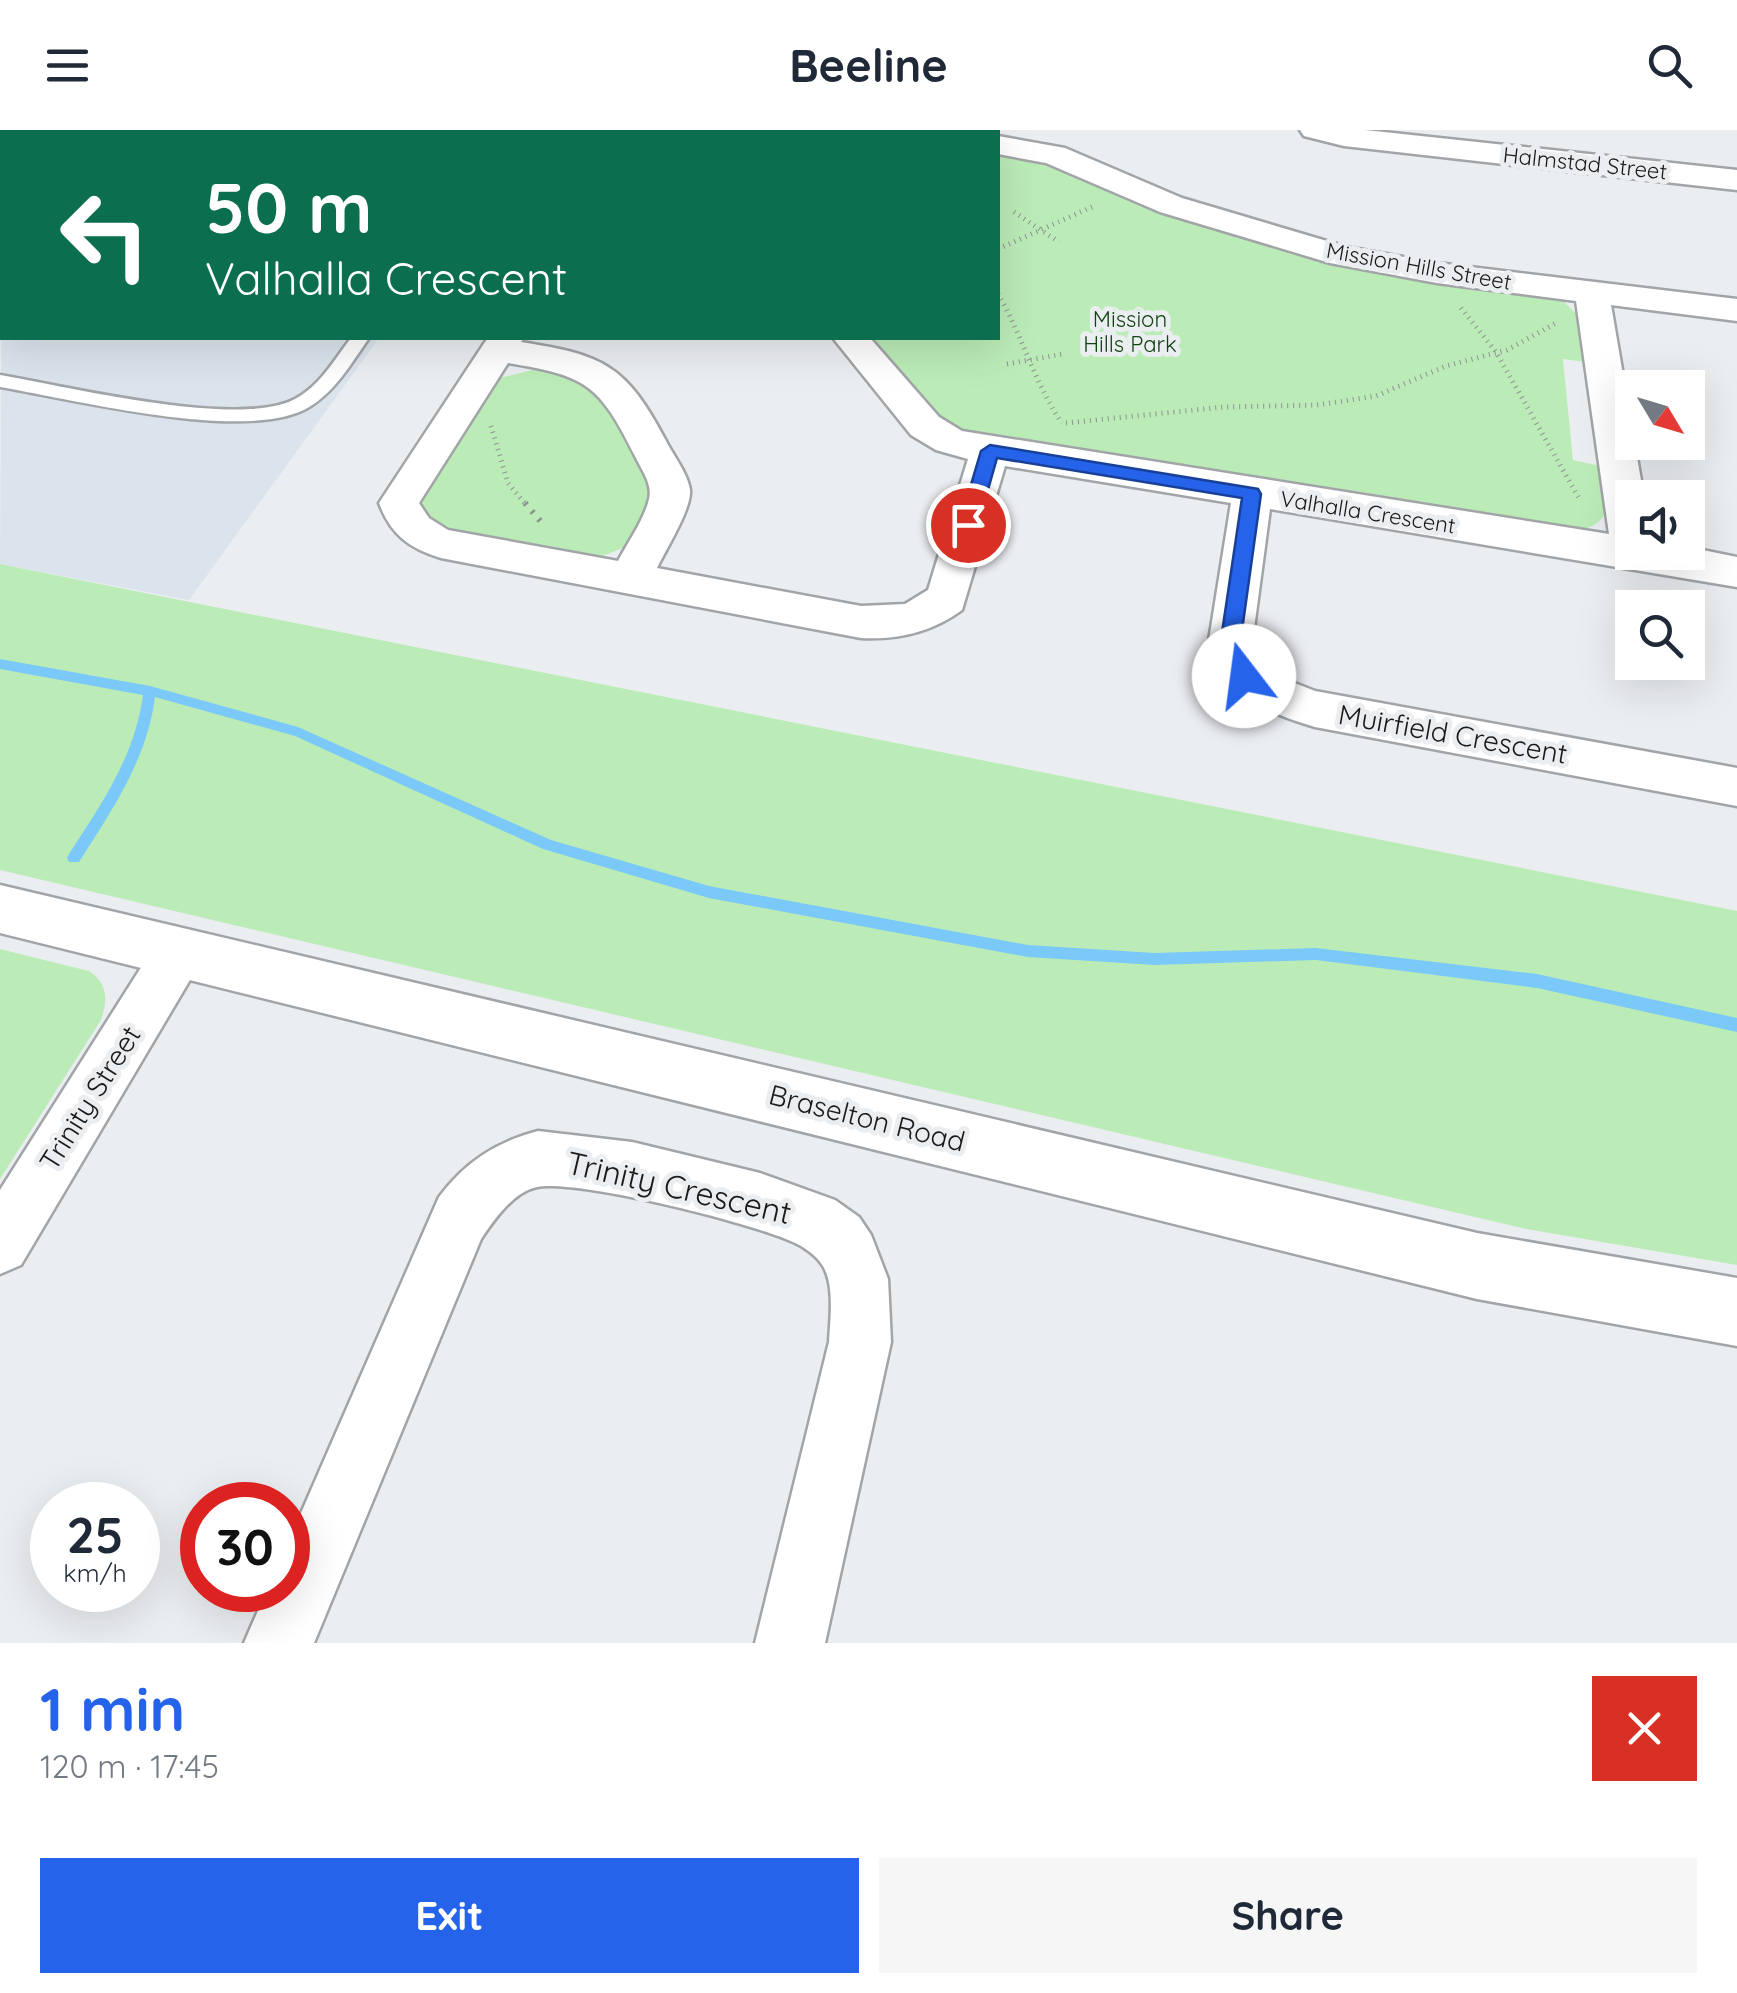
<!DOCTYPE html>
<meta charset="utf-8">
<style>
:root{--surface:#fff;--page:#f6f6f7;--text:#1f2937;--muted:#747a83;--accent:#2563eb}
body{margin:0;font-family:Quicksand,sans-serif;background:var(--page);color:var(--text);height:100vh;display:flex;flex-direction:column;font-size:38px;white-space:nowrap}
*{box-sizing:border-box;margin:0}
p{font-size:32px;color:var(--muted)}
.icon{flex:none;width:55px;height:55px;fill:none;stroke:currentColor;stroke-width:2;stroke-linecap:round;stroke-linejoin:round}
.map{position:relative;height:1513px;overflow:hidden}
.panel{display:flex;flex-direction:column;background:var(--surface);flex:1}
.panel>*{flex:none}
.top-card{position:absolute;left:0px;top:0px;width:1000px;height:210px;box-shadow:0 10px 40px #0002;background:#0b6e4f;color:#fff;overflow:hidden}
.needle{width:65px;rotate:128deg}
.controls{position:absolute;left:1615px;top:240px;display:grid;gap:20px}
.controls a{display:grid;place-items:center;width:90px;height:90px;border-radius:0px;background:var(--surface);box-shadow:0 10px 40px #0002;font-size:50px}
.speed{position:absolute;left:30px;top:1352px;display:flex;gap:20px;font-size:50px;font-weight:700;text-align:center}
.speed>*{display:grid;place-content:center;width:130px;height:130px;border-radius:50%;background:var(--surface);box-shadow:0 10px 40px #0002;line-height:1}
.speed small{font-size:25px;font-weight:400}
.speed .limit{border:15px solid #d22;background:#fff;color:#111}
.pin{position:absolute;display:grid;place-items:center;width:85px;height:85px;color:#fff;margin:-42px;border:5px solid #fff;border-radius:50%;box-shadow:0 2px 10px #0007}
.me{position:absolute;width:110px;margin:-55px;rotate:345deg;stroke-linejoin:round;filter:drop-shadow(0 0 8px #0008)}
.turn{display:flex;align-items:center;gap:35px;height:210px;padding:0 40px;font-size:45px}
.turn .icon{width:130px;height:130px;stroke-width:2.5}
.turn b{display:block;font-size:70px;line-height:85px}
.round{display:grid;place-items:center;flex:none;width:105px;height:105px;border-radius:0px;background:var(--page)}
.headline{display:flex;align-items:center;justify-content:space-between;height:170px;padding:0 40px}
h1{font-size:60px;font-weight:800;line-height:75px;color:var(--accent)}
.action{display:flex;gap:20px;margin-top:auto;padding:20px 40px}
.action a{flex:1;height:115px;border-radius:0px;background:var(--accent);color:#fff;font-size:40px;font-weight:800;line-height:115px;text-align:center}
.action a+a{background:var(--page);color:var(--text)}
header{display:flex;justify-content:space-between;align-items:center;height:130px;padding:0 40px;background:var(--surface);font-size:45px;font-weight:800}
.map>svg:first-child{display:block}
.built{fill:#dbe4ed}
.green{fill:#bbecb7}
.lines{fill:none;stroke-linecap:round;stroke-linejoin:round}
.stream{fill:#7bc9f8;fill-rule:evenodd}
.service-casing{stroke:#a2a5a8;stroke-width:5}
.minor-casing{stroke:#a2a5a8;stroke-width:5}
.tertiary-casing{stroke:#a2a5a8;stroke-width:5}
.secondary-casing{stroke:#a2a5a8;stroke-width:5}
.path-far1{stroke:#8f9294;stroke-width:5;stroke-dasharray:1 5;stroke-linecap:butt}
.path{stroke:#8f9294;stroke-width:6;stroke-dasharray:2.5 8;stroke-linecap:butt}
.service{fill:#fff;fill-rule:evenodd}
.minor{fill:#fff;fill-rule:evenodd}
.tertiary{fill:#fff;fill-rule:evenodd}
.secondary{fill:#fff;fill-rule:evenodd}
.shaded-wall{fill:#6f7275}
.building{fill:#3a3d40;stroke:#6f7275;stroke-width:2.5}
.route{fill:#2563eb;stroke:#184099;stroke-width:2.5}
.labels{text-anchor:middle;stroke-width:10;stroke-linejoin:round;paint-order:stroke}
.far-street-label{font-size:22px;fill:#18191a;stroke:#ebeef1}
.far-park-label{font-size:22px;fill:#134312;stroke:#ebeef1}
.street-label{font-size:28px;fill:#18191a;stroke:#ebeef1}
.near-street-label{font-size:32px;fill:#18191a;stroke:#ebeef1}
</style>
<header><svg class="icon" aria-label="menu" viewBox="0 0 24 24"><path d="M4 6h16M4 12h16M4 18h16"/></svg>Beeline<svg class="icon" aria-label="search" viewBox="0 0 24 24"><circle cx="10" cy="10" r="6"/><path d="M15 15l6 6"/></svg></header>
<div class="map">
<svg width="1737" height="1513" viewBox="0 0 1737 1513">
<rect width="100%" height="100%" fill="#ebeef1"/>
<!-- built -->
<path class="built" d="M2 110V208H379L189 470 0 434Z"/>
<!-- green -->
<g class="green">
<path d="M998 21 1039 27 1125 65 1564 172 1579 186 1586 232 1563 229 1573 330 1600 336C1606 370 1618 392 1575 402L968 306 942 296 873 208H998Z"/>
<path d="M533 240 573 244 593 254 656 362 628 416 600 427 584 429 439 403 415 384 418 363 495 249Z"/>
<path d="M0 434 1737 781V1135L1526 1099 0 740Z"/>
<path d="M0 819 89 841C108 854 108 870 101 890L0 1049Z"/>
</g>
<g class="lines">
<!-- stream -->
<path class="stream" d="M0 529 150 556 298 597 551 710 709 756 1028 815 1155 823 1316 818 1537 844 1737 888V902L1537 858 1316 830 1155 835 1028 827 709 768 543 719 295 606 155 567C147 630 112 680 79 732H69L67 728 69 724C102 673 135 626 143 565L0 539Z"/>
<!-- service casing -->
<g class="service-casing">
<path id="service" d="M351 208H369C352 232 335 262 309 277 248 314 72 269 0 257V245C65 256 240 299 295 269 320 256 335 229 351 208Z"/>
</g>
<!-- minor casing -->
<g class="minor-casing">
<g id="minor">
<path d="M865 0H915L916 2H866Z"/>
<path d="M1300 0H1365L1737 40V60L1344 16 1304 6Z"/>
<path d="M998 6 1065 18 1182 68 1347 117 1437 133 1737 169V191L1611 175 1644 368H1632V422H1688V417L1737 427V457L1270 379 1251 521 1282 548 1315 561 1737 638V676L1315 597C1268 583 1232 568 1207 523L1231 373 1005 336 962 480C932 502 898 510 861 508L441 428C409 418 391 405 379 373L485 212 488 208H524L521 212C604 225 626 235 666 311 673 325 688 344 690 360 692 378 665 421 657 438L861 476 905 474 928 460 968 329 936 320 911 305 833 208H870L939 287 962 301 1609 404 1576 171 1437 153 1330 133 1160 82 1046 33 998 24ZM508 233C587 246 599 254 635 326 641 339 653 354 649 369 644 390 628 412 618 431L448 400 429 388 419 373Z"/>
<path d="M179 799 197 806 205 822 197 838 21 1135 0 1144V1060L161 806Z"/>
<path d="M538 1001 632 1012 760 1043 835 1070 859 1087 871 1105 888 1149 891 1212 825 1513H755L829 1212C830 1190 835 1156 823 1136 817 1126 803 1116 793 1112 752 1093 578 1049 537 1057 513 1062 494 1090 481 1109L314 1513H244L267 1460H288V1413L439 1067C465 1032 496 1012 538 1001Z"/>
</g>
</g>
<!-- tertiary casing -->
<g class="tertiary-casing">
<path id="tertiary" d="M0 755 1477 1103 1737 1148V1216L1477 1169 0 803Z"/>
</g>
<!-- secondary casing -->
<g class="secondary-casing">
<path id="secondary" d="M2 71V95L0 96V72Z"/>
</g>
<!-- path-far1 -->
<g class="path-far1">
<path d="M1014 82 1059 112"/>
<path d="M998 119 1092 77"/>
<path d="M998 164C1023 206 1034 253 1062 293"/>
<path d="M1461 178 1496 222 1580 370"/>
<path d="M1007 234 1063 224"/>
<path d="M1066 293 1224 277 1317 275 1376 266 1446 236 1507 220 1556 193"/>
<path d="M491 296 508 353 527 376"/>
</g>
<!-- path -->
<path class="path" d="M525 373 542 393"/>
<!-- service -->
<use href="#service" class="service"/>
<!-- minor -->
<use href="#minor" class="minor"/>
<!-- tertiary -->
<use href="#tertiary" class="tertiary"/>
<!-- secondary -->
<use href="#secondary" class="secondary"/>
</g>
<!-- shaded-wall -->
<path class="shaded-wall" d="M451 0H493L492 2H449Z"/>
<!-- building -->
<path class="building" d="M142 0H451L449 2H139Z"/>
<!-- route -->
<path class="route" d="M990 315 1258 359 1261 364 1239 522 1254 546 1251 552H1237L1219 523 1242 368 997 328 978 395 968 402 959 395 981 321Z"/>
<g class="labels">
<!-- far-street labels -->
<g class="far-street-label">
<text transform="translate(1585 33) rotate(6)" y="8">Halmstad Street</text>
<text transform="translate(1419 136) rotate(10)" y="8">Mission Hills Street</text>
<text transform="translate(1368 382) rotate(9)" y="8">Valhalla Crescent</text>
</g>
<!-- far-park labels -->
<g class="far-park-label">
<text x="1130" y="197">Mission<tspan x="1130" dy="25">Hills Park</tspan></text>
</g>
<!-- street labels -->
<g class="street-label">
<text transform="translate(1453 604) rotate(10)" y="10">Muirfield Crescent</text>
<text transform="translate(90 968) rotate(-58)" y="10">Trinity Street</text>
<text transform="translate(867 988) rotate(14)" y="10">Braselton Road</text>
</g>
<!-- near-street labels -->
<g class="near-street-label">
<text transform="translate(679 1058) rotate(13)" y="11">Trinity Crescent</text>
</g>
</g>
</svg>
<div class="controls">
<a><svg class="needle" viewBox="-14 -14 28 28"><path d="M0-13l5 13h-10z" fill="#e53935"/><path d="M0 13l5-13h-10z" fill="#747a83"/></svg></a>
<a><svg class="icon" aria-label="sound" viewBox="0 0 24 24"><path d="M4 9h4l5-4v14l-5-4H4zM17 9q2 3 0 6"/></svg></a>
<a><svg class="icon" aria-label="search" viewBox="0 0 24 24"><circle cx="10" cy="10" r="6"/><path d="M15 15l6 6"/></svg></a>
</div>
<div class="speed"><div>25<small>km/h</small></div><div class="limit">30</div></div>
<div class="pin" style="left:968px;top:395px;background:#d93025"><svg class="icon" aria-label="arrive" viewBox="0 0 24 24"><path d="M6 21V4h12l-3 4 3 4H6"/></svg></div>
<svg class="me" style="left:1244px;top:546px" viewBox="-20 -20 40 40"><circle r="19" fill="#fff"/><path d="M0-13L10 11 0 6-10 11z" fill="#2563eb"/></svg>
<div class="top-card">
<div class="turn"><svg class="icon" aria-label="left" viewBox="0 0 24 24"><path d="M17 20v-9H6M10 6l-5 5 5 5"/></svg><div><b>50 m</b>Valhalla Crescent</div></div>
</div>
</div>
<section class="panel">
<div class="headline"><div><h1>1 min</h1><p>120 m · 17:45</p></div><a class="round" style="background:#d93025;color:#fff"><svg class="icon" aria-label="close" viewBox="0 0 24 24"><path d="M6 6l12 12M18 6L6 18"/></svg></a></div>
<div class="action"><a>Exit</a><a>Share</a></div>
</section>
